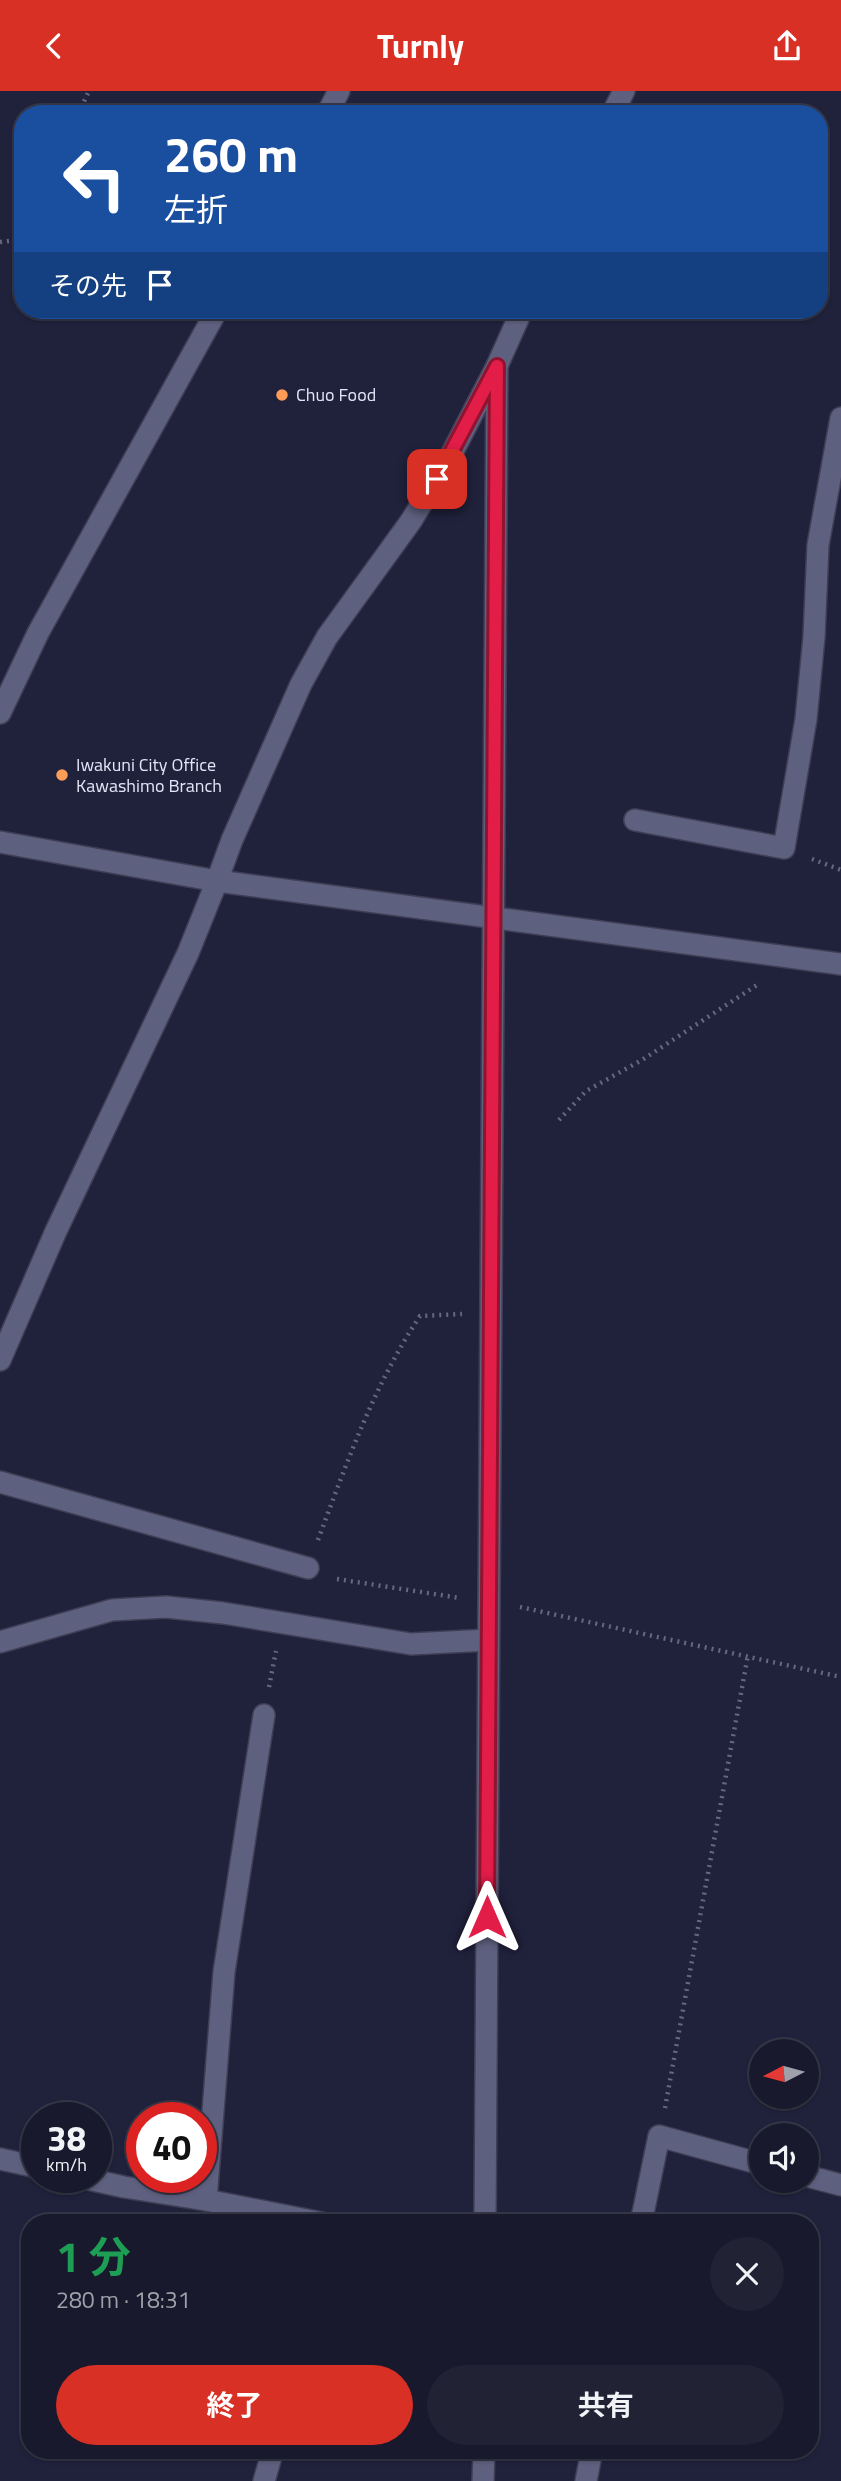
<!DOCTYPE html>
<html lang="ja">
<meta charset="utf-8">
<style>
:root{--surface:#18192c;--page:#212234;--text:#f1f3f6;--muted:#9fa0a9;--line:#363848;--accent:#d93025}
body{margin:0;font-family:"Titillium Web","Noto Sans JP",sans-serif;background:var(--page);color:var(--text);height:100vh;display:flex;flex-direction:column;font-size:26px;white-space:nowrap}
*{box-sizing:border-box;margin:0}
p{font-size:23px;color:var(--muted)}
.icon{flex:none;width:38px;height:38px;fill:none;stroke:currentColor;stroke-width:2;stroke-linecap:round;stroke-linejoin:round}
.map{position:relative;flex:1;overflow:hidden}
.drawer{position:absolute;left:21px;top:2123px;width:798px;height:245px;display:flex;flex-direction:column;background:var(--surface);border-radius:28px;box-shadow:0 2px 5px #0004,0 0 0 2px var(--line)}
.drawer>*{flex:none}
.guide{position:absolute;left:14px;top:14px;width:814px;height:214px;border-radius:28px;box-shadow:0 2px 5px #0004,0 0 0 2px var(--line);background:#1a4fa0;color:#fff;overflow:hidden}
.needle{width:46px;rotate:264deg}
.tools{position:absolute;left:749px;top:1948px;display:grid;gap:14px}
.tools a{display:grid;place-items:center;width:70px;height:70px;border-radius:50%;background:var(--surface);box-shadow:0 2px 5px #0004,0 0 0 2px var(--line);font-size:35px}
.speed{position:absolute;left:21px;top:2011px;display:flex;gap:14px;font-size:35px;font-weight:700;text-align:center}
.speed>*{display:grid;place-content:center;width:91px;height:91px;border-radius:50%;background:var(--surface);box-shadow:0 2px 5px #0004,0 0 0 2px var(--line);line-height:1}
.speed small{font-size:18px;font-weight:400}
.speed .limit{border:10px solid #d22;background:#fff;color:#111}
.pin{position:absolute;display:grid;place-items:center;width:60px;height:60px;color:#fff;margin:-30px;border-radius:14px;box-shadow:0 4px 10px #0006}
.me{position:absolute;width:77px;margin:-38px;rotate:0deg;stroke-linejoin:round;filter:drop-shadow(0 0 5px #0008)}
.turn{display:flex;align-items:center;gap:24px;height:147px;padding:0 35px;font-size:32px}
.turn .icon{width:91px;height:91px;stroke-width:2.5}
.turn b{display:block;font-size:49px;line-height:60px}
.then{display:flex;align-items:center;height:66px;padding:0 35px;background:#0003;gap:14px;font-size:26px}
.round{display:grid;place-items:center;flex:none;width:74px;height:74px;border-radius:37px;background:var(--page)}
.head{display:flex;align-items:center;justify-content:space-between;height:119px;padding:0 35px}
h1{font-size:42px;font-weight:700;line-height:52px;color:#1e9e55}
.action{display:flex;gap:14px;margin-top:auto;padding:14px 35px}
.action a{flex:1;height:80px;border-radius:42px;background:var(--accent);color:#fff;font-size:28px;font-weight:700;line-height:80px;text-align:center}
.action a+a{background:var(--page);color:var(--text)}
header{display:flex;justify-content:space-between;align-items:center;height:91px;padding:0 35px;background:var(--accent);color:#fff;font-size:32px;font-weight:700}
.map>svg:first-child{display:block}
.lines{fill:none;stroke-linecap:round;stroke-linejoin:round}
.street-casing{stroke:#3f3e55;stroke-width:24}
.secondary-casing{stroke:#3f3e55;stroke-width:24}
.path{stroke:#676880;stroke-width:4.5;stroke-dasharray:2 5;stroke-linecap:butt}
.street{stroke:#5e607f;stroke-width:21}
.secondary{stroke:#5e607f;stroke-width:21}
.route-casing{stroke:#92132f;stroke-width:18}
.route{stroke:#e11d48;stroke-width:12}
.poi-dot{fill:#fd9c56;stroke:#20213b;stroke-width:2.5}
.labels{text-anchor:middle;stroke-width:7;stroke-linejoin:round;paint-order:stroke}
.poi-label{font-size:18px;fill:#e4e5f8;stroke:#20213b;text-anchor:start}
</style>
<header><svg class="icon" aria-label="back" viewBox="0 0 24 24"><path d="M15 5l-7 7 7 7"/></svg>Turnly<svg class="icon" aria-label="share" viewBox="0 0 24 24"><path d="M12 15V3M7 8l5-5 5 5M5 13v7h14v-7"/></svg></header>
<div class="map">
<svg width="841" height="2390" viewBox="0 0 841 2390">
<rect width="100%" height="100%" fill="#20213b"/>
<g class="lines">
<!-- street casing -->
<g class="street-casing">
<g id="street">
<path d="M612 23 624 0"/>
<path d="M635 729 784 757 806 628 814 546 818 454 841 327"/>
<path d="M217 790 232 749 301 593 327 546 411 430 450 366 497 275 522 219"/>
<path d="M0 1391 308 1477"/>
<path d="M264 1624 224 1881 206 2109 322 2132"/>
<path d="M0 2068 37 2076"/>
<path d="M807 2085 841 2094"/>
<path d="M79 2086 124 2096 206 2109"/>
<path d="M641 2132 659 2045 761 2073"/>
<path d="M264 2390 273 2359"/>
<path d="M586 2390 592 2359"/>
</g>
</g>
<!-- secondary casing -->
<g class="secondary-casing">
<g id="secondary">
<path d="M327 23 339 0"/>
<path d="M0 622 38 542 217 219"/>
<path d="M0 751 217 790 841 873"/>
<path d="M0 1269 56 1140 188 862 217 790"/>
<path d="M0 1551 112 1519 166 1516 223 1522 411 1553 488 1549"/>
<path d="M485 2132 497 275"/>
<path d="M483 2390 484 2359"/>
</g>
</g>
<!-- path -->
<g class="path">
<path d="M78 23 89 0"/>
<path d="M0 151 18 149 23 139"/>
<path d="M812 768 841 779"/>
<path d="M559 1029 586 1000 642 969 757 894"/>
<path d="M318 1449C347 1371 374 1294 420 1225L462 1223"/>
<path d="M337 1488 460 1507"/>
<path d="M520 1516 841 1586"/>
<path d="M269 1596 276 1560"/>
<path d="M665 2017 748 1564"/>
</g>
<!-- street -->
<use href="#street" class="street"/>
<!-- secondary -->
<use href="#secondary" class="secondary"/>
</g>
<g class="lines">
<!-- route casing -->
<g class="route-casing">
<path id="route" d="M437 388 497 275 487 1826"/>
</g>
<!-- route -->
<use href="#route" class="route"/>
</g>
<!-- markers -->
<g class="poi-dot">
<circle cx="282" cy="304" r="7"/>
<circle cx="62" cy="684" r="7"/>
</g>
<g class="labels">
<!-- poi labels -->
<g class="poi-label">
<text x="296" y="310">Chuo Food</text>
<text x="76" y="680">Iwakuni City Office<tspan x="76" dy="21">Kawashimo Branch</tspan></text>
</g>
</g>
</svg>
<div class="tools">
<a><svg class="needle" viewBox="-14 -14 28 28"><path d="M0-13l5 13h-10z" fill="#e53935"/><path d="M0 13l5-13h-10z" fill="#9fa0a9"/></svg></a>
<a><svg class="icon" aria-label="sound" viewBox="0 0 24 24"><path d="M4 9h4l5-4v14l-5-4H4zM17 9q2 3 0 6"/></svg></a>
</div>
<div class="speed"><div>38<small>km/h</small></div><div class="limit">40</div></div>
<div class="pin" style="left:437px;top:388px;background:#d93025"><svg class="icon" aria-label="arrive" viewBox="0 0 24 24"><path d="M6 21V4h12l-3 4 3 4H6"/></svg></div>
<svg class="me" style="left:487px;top:1826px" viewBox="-20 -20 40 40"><path d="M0-17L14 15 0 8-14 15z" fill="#e11d48" stroke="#fff" stroke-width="4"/></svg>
<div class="guide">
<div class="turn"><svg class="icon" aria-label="left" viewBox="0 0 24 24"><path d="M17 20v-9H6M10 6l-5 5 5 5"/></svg><div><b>260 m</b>左折</div></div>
<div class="then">その先<svg class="icon" aria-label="arrive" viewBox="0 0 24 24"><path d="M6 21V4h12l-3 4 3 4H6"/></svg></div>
</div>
<section class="drawer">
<div class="head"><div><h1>1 分</h1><p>280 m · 18:31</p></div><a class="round"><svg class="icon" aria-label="close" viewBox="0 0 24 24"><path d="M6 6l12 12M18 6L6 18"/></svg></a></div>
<div class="action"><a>終了</a><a>共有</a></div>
</section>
</div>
